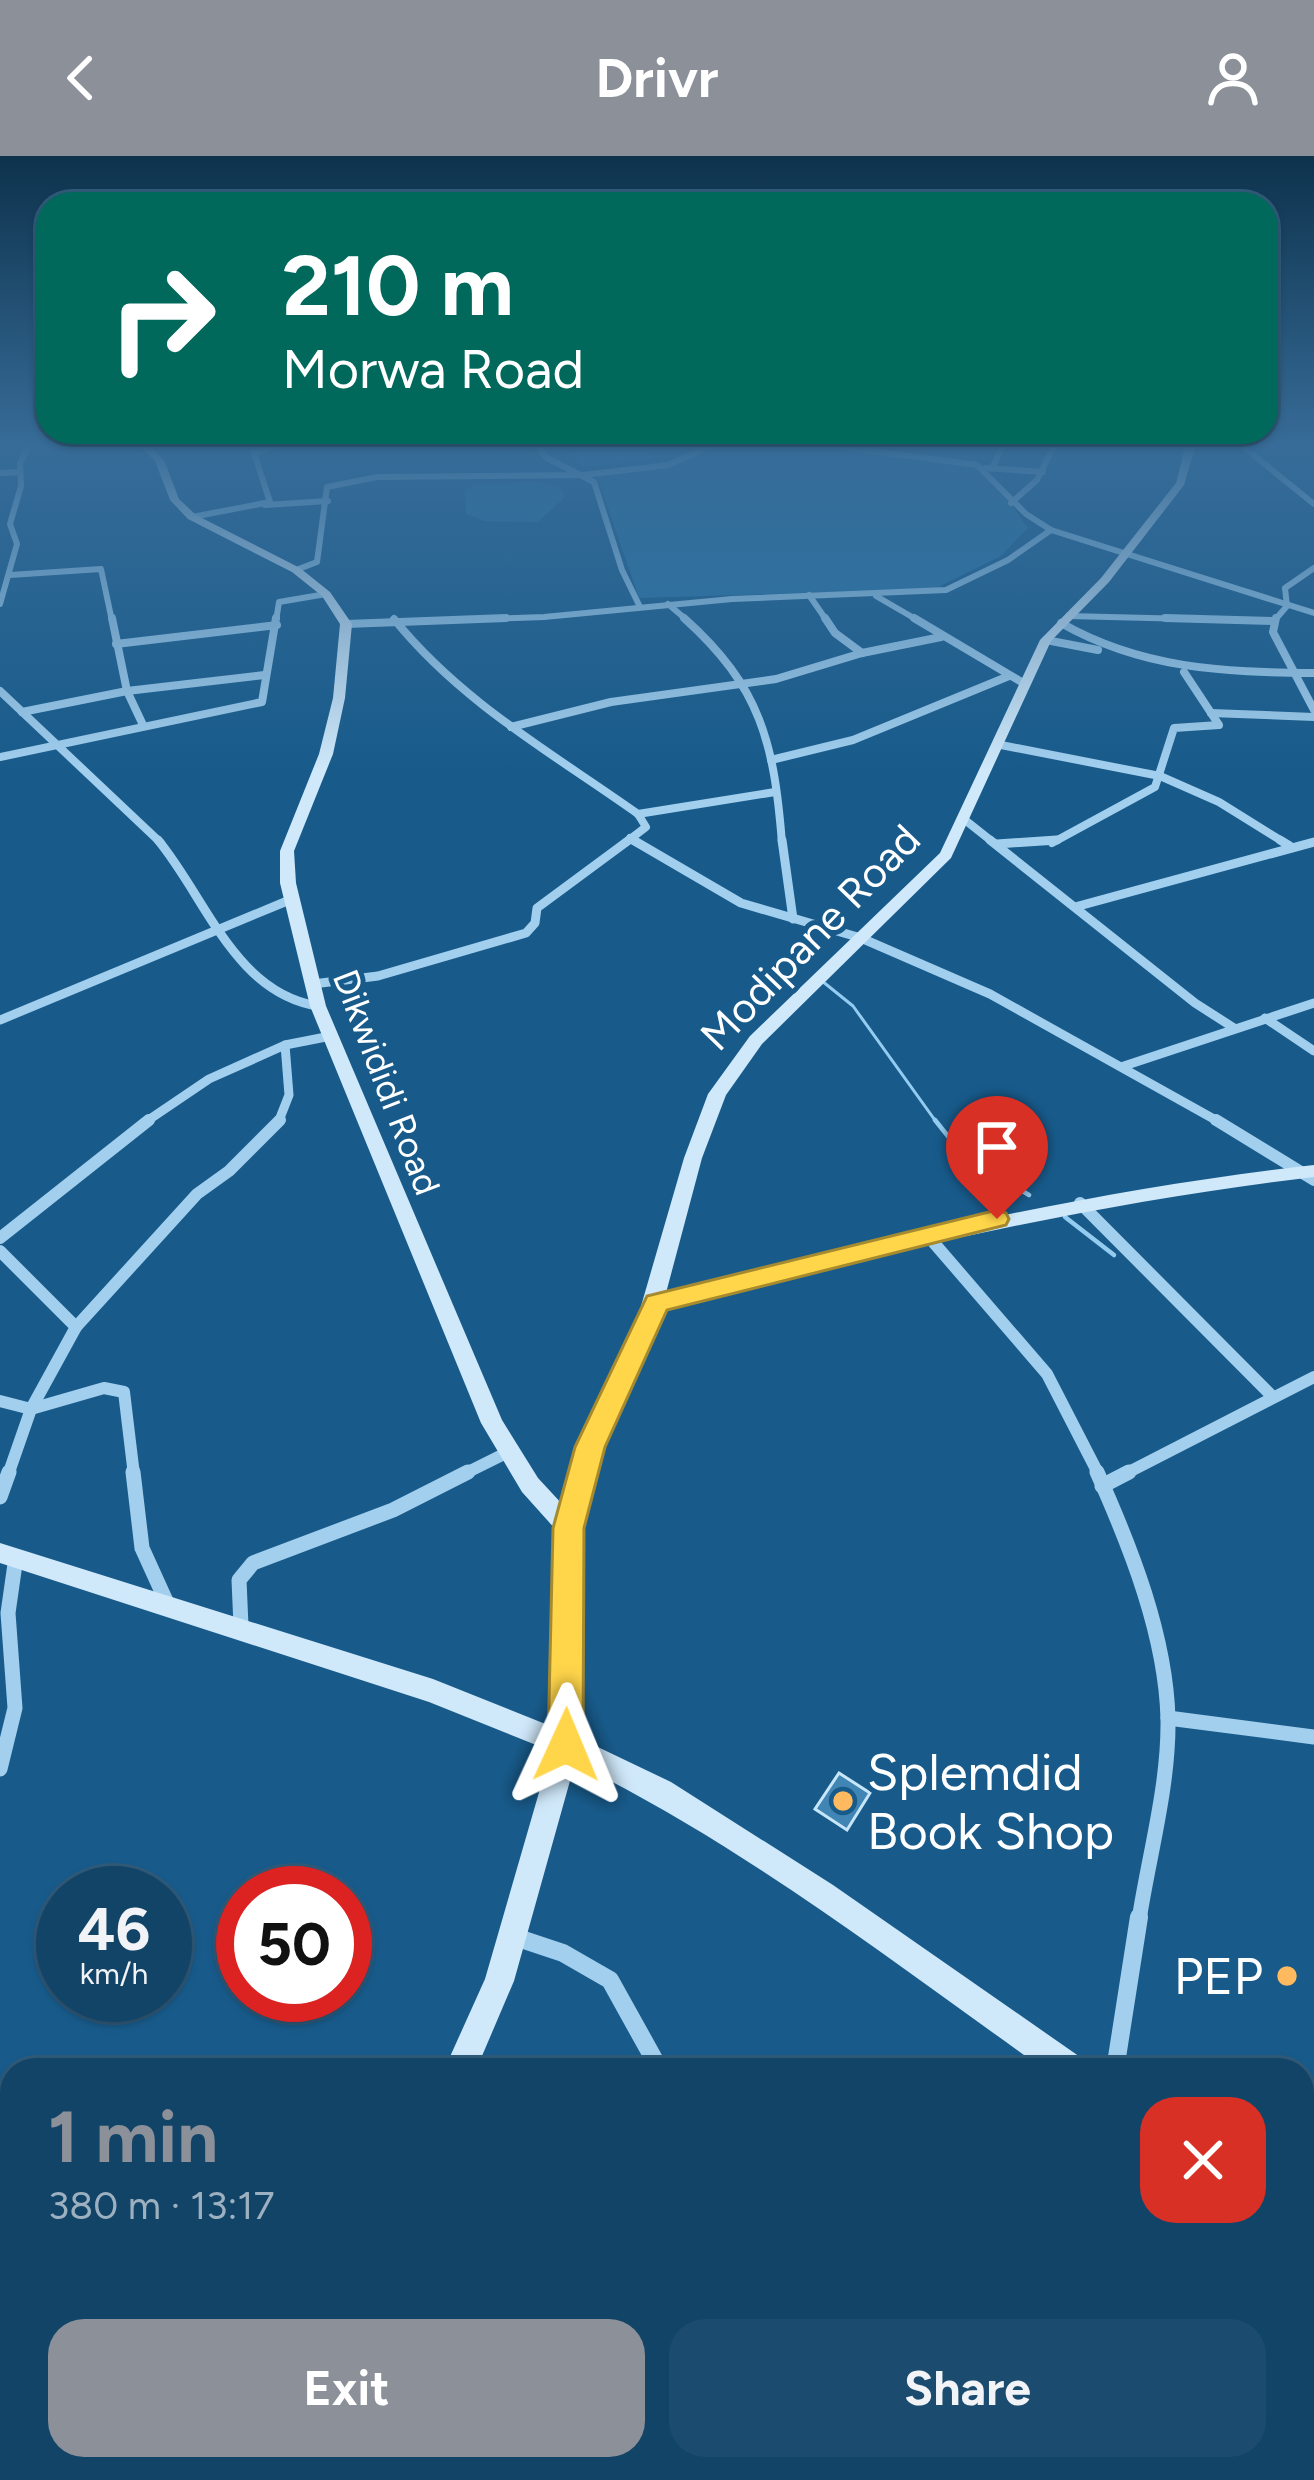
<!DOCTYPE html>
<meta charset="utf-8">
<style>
:root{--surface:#124468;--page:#1b4b6e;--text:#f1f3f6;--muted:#9cb0c0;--line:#315c7c;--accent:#8c9099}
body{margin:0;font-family:Figtree,sans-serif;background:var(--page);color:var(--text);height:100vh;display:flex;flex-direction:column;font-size:45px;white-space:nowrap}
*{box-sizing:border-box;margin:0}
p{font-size:39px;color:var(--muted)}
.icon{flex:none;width:66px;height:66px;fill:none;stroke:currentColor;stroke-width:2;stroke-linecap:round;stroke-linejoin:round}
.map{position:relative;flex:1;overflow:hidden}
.sheet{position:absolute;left:0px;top:1902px;width:1314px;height:423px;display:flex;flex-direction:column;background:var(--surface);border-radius:36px 36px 0 0;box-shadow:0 3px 9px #0004,0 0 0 3px var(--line)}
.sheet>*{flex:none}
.hud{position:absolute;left:36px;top:36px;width:1242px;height:252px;border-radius:36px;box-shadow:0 3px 9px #0004,0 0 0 3px var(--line);background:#00695c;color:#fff;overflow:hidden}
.speed{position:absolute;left:36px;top:1710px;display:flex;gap:24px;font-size:60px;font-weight:700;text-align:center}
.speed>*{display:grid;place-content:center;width:156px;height:156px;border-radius:50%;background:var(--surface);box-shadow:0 3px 9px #0004,0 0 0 3px var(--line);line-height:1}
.speed small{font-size:30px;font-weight:400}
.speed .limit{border:18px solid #d22;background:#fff;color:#111}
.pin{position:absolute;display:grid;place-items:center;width:102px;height:102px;color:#fff;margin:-123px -51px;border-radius:50% 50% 50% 0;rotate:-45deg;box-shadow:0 0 12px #0007}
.pin .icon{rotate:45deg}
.me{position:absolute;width:132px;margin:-66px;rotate:1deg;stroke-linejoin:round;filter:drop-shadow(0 0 9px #0008)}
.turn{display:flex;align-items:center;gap:42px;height:252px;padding:0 48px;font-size:54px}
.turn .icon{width:156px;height:156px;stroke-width:2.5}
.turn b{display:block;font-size:84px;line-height:102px}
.round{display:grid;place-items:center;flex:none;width:126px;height:126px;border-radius:36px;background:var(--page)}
.head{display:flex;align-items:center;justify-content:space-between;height:204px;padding:0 48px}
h1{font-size:72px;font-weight:700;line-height:90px;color:var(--accent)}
.cta{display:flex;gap:24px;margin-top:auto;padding:24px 48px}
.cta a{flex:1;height:138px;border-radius:36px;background:var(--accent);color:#fff;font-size:48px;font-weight:700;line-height:138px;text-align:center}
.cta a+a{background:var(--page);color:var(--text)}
header{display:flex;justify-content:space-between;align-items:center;height:156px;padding:0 48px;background:var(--accent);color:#fff;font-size:54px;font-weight:700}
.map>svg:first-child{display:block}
.green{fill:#2774a7}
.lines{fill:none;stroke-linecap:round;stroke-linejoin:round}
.stream-far1{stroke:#94ccf1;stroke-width:3}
.stream{stroke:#94ccf1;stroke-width:4.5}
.building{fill:#4085b3;stroke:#c7e6fa;stroke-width:3}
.street-far5{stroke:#a2cfee;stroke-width:6}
.street-far4{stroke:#a2cfee;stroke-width:8}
.street-far3{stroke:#a2cfee;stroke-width:9}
.street-far2{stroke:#a2cfee;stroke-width:12}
.street-far1{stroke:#a2cfee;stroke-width:15}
.street{stroke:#a2cfee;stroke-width:18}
.secondary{fill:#cfe8fa;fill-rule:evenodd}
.route{fill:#ffd54a;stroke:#a68a30;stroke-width:3}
.poi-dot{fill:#ffb95f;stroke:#185b8b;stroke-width:4.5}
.labels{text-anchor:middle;stroke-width:10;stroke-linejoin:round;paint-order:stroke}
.far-street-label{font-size:36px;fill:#fff;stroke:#185b8b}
.street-label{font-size:42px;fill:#fff;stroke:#185b8b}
.near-poi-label{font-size:51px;fill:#fff;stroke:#185b8b;text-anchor:start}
</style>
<header><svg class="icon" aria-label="back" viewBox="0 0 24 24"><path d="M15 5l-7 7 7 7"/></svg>Drivr<svg class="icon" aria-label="person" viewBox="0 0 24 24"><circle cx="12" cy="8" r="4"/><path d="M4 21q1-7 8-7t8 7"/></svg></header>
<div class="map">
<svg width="1314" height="2324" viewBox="0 0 1314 2324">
<rect width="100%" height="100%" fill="#185b8b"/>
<!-- green -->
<g class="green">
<path d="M561 288H641L657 302 583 311Z"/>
<path d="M720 288H813L973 309 989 318 1028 372 1001 400 934 433 639 442 597 320 672 309Z"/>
<path d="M538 326 560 332 565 341 538 366 484 365 466 358 465 335 475 328Z"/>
</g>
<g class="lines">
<!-- stream-far1 -->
<path class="stream-far1" d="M822 825 853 850 937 967"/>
<!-- stream -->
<g class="stream">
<path d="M935 964 963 999 1029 1039"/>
<path d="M1065 1061 1114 1099"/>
</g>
</g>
<!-- building -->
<path class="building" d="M839 1617 870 1637 847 1674 815 1653Z"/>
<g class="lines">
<!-- street-far5 -->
<g class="street-far5">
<path d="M535 288 547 302 594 326 622 414 640 451"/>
<path d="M820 288 977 309 1026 358 1051 374 1314 457"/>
<path d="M1240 288 1314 348"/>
<path d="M985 312 1043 316"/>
<path d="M992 312 1004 288"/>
<path d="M0 317 20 316"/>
<path d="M1011 347 1037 324 1055 288"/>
<path d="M265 349 328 345"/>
<path d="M192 361 270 346 254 297 284 288"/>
<path d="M296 414 317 406 327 331 377 321 583 319 668 309 715 288"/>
<path d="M10 419 101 413 112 465"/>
<path d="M809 439 827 465"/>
<path d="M876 440 919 465"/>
<path d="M0 448 17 388 10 368 21 330 20 307 30 288"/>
<path d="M668 448 688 465"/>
<path d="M1068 460 1274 465"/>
<path d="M276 465 279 446 326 438"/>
<path d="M421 465 544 461 732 443 946 434 1008 404 1051 374"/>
<path d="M1274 465 1287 450 1285 432 1314 412"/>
</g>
<!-- street-far4 -->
<g class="street-far4">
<path d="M112 462 127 535 143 569"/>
<path d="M684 462C761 531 774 587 782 687"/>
<path d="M825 462 835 477 862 497"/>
<path d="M914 462 1025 528"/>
<path d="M1165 462 1274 465"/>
<path d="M1276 462 1273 476 1314 554"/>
<path d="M394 463C461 546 552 597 638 658L646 671 625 687"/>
<path d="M1061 467C1142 513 1222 516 1314 517"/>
<path d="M346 468 506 462"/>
<path d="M1046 484 1098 494"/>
<path d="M116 488 277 469"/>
<path d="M0 535 161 687"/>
<path d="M22 556 127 535 264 519"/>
<path d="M1211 557 1314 561"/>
<path d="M511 571 611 546 776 523 862 497 941 481"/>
<path d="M1001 589 1160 620 1219 646 1285 687"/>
<path d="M0 601 262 546 276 462"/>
<path d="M771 604 853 584 1009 520"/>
<path d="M638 658 775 636"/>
<path d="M965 664 994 687"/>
<path d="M630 682 638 687"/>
<path d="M1052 687 1155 631 1174 572 1219 569 1184 516"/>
</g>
<!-- street-far3 -->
<g class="street-far3">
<path d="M158 684C206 742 235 837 318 850"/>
<path d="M633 684 741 747 861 782 990 838 1221 967"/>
<path d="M782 684 793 763"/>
<path d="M990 684 1195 847 1234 872"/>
<path d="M1280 684 1290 690"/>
<path d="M997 688 1057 684"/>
<path d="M1075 751 1314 686"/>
<path d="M313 828 378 820 526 777 535 767 537 752 629 684"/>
<path d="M1265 862 1314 895"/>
<path d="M0 864 292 743"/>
<path d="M285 889 331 880"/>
<path d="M1124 910 1314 847"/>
<path d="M144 967 209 923 285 889 289 939 278 967"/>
</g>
<!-- street-far2 -->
<g class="street-far2">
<path d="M1216 964 1314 1024"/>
<path d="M1080 1047 1271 1239"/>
<path d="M928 1080 1047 1218 1099 1319"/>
<path d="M0 1082 149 964"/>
<path d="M0 1095 76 1171 31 1253 8 1319"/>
<path d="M76 1171 197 1038 229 1015 280 964"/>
<path d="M0 1245 31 1253 104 1232 124 1236 134 1319"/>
<path d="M462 1319 508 1296"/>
<path d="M1123 1319 1314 1221"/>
</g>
<!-- street-far1 -->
<g class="street-far1">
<path d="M133 1316 142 1392 167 1447"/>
<path d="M1097 1316C1131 1392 1166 1480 1168 1563 1169 1630 1149 1699 1139 1764"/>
<path d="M1102 1330 1129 1316"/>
<path d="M0 1341 9 1316"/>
<path d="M241 1470 239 1424 253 1407 393 1354 468 1316"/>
<path d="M1168 1562 1314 1581"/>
<path d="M0 1613 15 1552 8 1457 16 1401"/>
</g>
<!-- street -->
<g class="street">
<path d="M515 1781 563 1797 610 1824 660 1914"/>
<path d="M1115 1914 1139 1761"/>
<path d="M951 2313 957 2324"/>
</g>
<!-- secondary -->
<g class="secondary">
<path d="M138 288H147L164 304 179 343 196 359 300 412 330 436 352 468 345 542 333 598 294 695 296 727 326 850 502 1264 538 1322 563 1349 579 1291 630 1188 684 1002 708 938 750 880 940 697 1040 484 1101 422 1176 327 1186 288H1196L1184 329 1109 426 1051 485 951 702 762 888 726 939 702 1002 666 1137C880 1084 1094 1034 1314 1009V1021C1092 1047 877 1098 661 1153L652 1188 601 1291 581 1372 579 1582 671 1626 833 1729 1083 1903 1088 1914H1045C893 1806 743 1689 575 1607L514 1825 476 1914H444L485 1823 551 1595 429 1546 0 1407V1387L433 1523 553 1571 557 1375 522 1336 481 1267 310 850 280 727V695L319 598 333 542 340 468 322 440 292 416 188 363 170 344 155 305Z"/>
<path d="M1302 2068 1314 2073V2111L1302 2106Z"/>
<path d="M217 2313H255L251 2324H213Z"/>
</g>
</g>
<!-- sky -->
<linearGradient id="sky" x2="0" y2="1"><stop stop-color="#0d324c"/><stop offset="0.47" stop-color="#376c98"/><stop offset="1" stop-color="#376c98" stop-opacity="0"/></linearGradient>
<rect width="1314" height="614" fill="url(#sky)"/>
<!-- route -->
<path class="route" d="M997 1054 1006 1057 1009 1063 1006 1069 667 1154 605 1291 584 1372 583 1589 578 1601 566 1605 553 1601 548 1589 553 1372 575 1291 647 1140Z"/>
<!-- markers -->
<g class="poi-dot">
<circle cx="843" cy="1645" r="12"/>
<circle cx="1287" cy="1820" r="12"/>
</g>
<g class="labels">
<!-- far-street labels -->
<g class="far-street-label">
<text transform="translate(387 926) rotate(69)" y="13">Dikwididi Road</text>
</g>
<!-- street labels -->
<g class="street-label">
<text transform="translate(810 781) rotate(-46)" y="15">Modipane Road</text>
</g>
<!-- near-poi labels -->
<g class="near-poi-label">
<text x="867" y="1634">Splemdid<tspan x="867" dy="59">Book Shop</tspan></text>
<text x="1263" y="1838" text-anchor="end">PEP</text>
</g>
</g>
</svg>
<div class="speed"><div>46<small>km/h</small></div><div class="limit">50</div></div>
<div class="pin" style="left:997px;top:1063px;background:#d93025"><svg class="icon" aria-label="arrive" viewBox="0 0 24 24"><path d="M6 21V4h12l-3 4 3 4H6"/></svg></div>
<svg class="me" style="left:566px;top:1589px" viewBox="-20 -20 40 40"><path d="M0-17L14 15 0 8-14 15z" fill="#ffd54a" stroke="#fff" stroke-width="4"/></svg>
<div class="hud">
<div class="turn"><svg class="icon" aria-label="right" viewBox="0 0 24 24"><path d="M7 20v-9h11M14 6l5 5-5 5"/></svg><div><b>210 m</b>Morwa Road</div></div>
</div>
<section class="sheet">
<div class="head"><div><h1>1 min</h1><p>380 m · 13:17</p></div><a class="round" style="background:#d93025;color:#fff"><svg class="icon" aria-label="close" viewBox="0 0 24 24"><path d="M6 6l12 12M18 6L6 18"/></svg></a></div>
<div class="cta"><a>Exit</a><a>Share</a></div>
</section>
</div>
